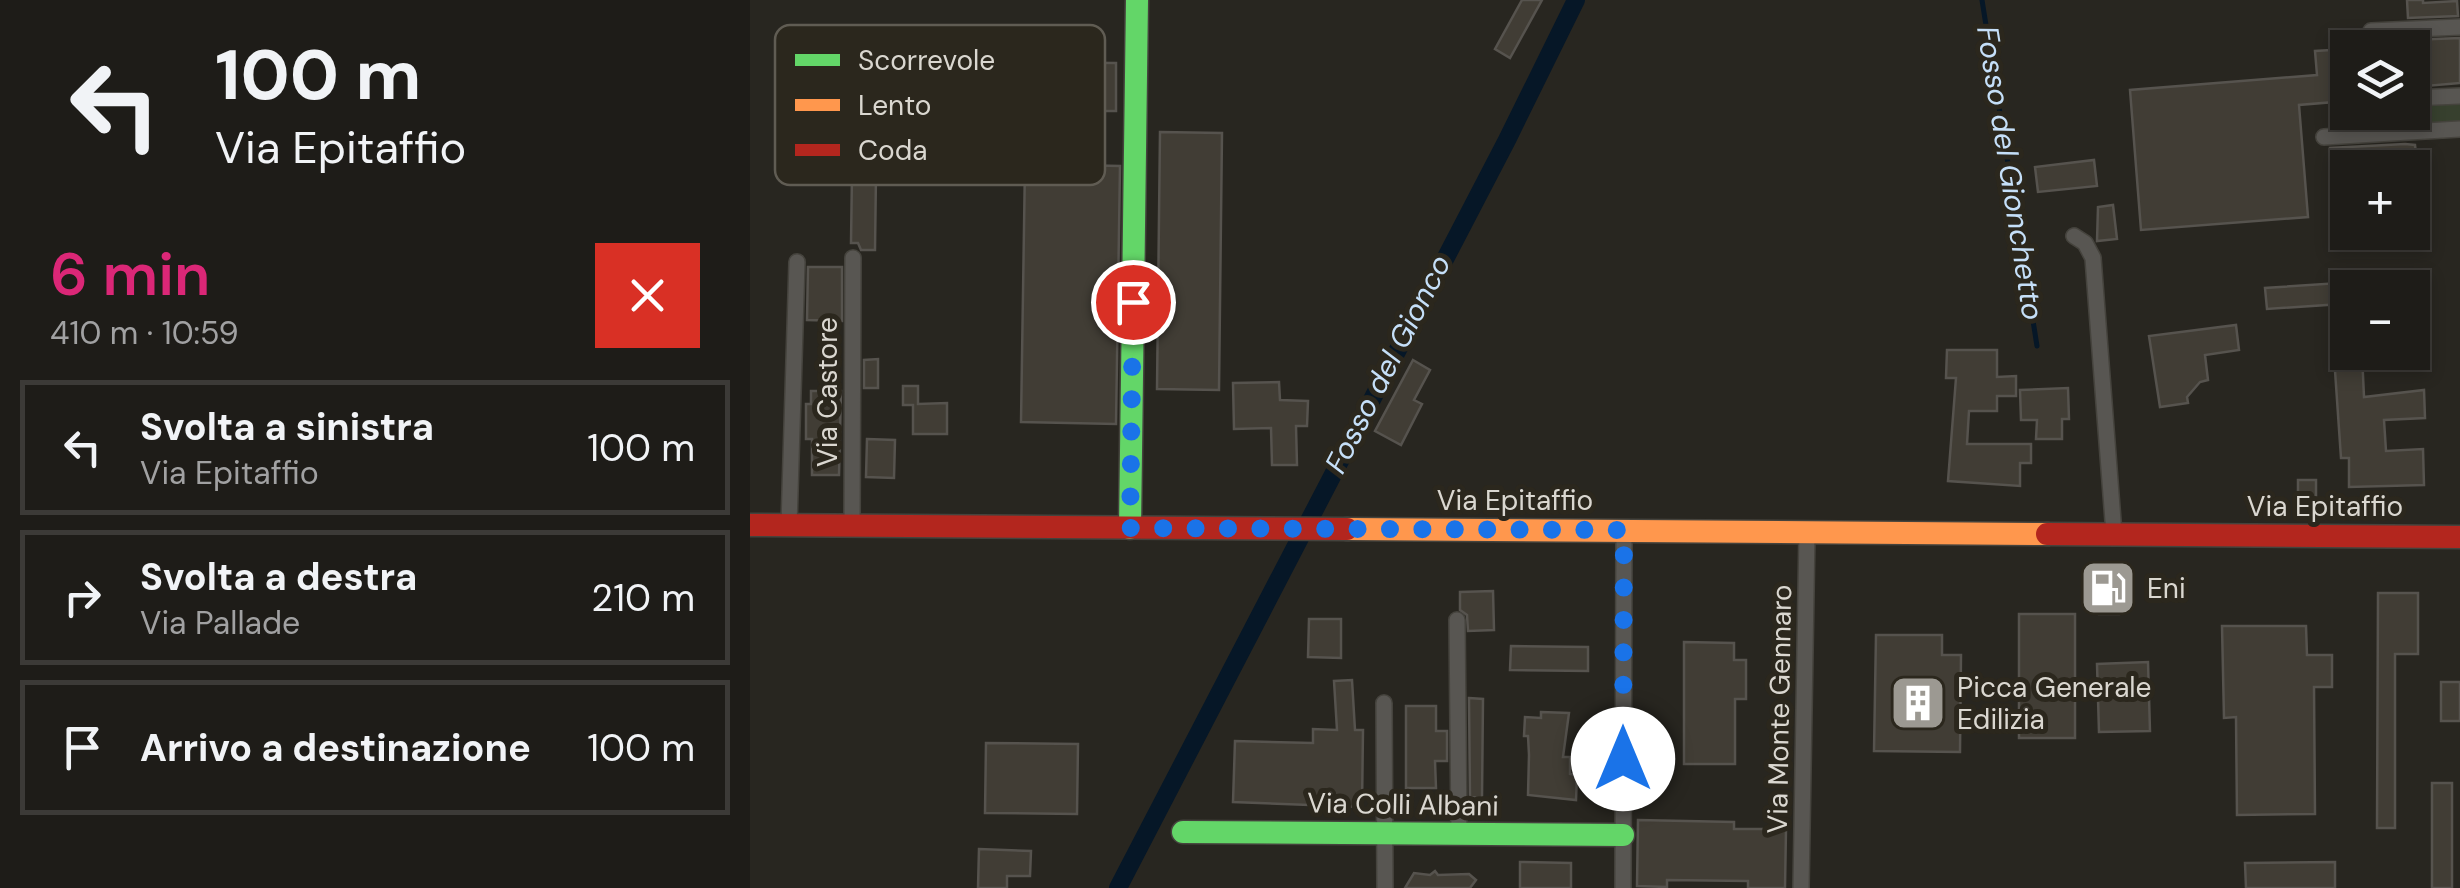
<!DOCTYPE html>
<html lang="it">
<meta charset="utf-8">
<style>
:root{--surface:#1e1c18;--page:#2b2925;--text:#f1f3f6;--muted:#a1a1a2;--line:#3c3a37;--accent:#db2777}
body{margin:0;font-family:"DM Sans",sans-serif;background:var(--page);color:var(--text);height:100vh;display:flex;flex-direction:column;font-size:38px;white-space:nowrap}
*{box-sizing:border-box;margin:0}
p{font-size:32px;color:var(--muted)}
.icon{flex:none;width:55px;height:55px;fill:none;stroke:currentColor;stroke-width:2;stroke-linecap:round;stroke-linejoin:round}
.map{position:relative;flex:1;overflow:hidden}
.side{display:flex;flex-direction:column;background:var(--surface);width:750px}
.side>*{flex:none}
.banner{background:#1e1c18;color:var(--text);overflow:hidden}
.fabs{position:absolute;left:1580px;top:30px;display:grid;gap:20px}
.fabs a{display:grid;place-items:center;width:100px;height:100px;border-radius:0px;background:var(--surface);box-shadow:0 5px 15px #0003,0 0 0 2px var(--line);font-size:50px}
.pin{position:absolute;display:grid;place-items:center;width:85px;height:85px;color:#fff;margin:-42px;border:5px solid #fff;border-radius:50%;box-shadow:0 2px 10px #0007}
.me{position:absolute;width:110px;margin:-55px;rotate:0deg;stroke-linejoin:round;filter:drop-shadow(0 0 8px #0008)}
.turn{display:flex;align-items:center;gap:35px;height:210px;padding:0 50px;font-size:45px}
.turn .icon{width:130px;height:130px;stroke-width:2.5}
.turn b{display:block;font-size:70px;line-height:85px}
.round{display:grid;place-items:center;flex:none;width:105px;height:105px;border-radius:0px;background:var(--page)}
.head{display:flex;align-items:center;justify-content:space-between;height:170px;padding:0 50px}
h1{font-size:60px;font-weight:600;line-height:75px;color:var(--accent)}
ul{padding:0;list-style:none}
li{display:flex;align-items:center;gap:30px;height:135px;margin:0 20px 15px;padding:0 30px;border:5px solid var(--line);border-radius:0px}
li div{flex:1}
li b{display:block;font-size:38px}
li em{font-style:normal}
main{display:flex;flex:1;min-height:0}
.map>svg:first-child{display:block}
.green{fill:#37402e}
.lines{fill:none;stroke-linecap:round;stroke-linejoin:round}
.stream{stroke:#061727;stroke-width:5}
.canal{stroke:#061727;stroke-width:18}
.building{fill:#413d35;stroke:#56534e;stroke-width:2.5}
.street-casing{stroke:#45433d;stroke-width:18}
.fast-casing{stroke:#45433d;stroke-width:25}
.slow-casing{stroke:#45433d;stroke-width:25}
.jam-casing{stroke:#45433d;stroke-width:25}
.street{stroke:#585652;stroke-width:15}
.fast{stroke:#63d668;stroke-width:22}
.slow{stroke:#ff974d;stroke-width:22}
.jam{stroke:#b3261e;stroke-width:22}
.route{stroke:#1a73e8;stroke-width:18;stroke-dasharray:0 32.4}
.labels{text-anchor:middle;stroke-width:10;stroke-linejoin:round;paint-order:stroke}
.street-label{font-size:28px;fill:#dad7d0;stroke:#2b271d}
.poi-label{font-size:28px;fill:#dad7d0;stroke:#2b271d;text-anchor:start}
.water-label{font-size:30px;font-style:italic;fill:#c5dff8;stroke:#2b271d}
.key{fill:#2b271d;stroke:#605c53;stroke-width:2.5}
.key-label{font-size:28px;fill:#dad7d0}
</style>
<main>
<section class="side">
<div class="banner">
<div class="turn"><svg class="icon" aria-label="left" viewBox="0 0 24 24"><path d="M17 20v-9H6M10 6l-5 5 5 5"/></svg><div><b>100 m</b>Via Epitaffio</div></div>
</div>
<div class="head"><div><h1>6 min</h1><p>410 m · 10:59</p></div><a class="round" style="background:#d93025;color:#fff"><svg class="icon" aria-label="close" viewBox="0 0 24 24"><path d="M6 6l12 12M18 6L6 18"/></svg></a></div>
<ul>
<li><svg class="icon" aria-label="left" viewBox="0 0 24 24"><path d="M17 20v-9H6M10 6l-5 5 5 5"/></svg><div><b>Svolta a sinistra</b><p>Via Epitaffio</p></div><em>100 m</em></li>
<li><svg class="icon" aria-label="right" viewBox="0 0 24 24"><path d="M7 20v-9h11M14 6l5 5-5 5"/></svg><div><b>Svolta a destra</b><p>Via Pallade</p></div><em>210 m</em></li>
<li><svg class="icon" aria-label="arrive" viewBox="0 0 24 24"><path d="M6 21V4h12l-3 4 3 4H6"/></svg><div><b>Arrivo a destinazione</b></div><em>100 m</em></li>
</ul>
</section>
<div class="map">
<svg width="1710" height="888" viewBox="0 0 1710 888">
<rect width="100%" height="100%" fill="#282620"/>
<!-- green -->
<path class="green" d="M1710 101V122L1677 125 1673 121H1659L1663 103Z"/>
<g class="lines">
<!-- stream -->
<path class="stream" d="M1232 0 1287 346"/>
<!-- canal -->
<path class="canal" d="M368 888 757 140 826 0"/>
</g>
<!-- building -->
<g class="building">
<path d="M772 0H792L760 58 745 49Z"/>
<path d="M1657 0H1673V3L1707 1 1708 16 1658 18Z"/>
<path d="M1710 38V83L1676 86 1675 67 1662 68 1660 40Z"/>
<path d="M1598 49V72H1594L1596 101 1549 105 1558 217 1391 230 1380 90 1567 75 1565 51Z"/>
<path d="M212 62 366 63V111H212Z"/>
<path d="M410 132 472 133 469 390 407 389Z"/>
<path d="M1655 144 1665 145 1667 163 1646 165V160L1582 170 1580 148Z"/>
<path d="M1344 160 1347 186 1288 192 1285 167Z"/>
<path d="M275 164 370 166 366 424 271 422Z"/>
<path d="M102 174H126L125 250H111L108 243H101Z"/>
<path d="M1363 205 1367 239 1347 241 1348 207Z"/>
<path d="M58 267H92V321L57 320Z"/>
<path d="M1589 283 1591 304 1517 309 1515 288Z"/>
<path d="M1486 325 1489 350 1455 355 1458 380 1450 382 1437 397 1438 403 1410 407 1399 336Z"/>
<path d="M1197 350H1247V377L1266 376V396H1247V411H1219L1217 444H1281V463H1270V486L1198 481 1206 378H1196Z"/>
<path d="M1612 354 1614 397 1674 390 1675 418 1634 420 1636 451 1673 449 1674 485 1599 487V458H1591L1584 356Z"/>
<path d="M128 359V388H114V360Z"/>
<path d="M663 360 680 370 664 400 672 404 651 445 625 431Z"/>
<path d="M529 382 530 400 558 401 557 426H546L547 465H522L521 428 484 429 483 383Z"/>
<path d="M153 386H168V404L197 403V434H163V405H153Z"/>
<path d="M1318 388 1319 419H1312V439H1286L1287 420H1271L1270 390Z"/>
<path d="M61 391H91L89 475H62V439H56V404H61Z"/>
<path d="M117 439 145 440 144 478 116 477Z"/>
<path d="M1548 480H1566V501L1548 500Z"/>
<path d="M1348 564H1369V614H1349Z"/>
<path d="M743 591 744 630 718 631 717 615 710 610V592Z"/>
<path d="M1628 593H1668V654H1645V828H1627Z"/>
<rect x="1269" y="614" width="56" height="124"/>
<path d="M559 619H591V658L558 657Z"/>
<path d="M1472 626H1556L1557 655H1582V687H1564L1565 814 1487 815 1486 717 1474 718Z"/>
<path d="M1126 635H1192V655H1211L1210 752 1124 751Z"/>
<path d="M934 642 984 643V660H996V699H985V764H934Z"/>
<path d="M761 646 838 647V671L760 670Z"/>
<path d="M1398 662 1400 731 1349 732 1347 664Z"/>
<path d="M602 680 605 730H613L612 807 483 802 485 741 563 743V729L587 730 584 681Z"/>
<rect x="1691" y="682" width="19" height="39"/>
<path d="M719 698 733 699 732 798 720 797Z"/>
<path d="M656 706H686V731H697V761H685L686 788H656Z"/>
<path d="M791 712 819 713 813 757H820V774L827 775 826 800 778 795 779 755 778 736H774L775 717 791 718Z"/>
<path d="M236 743 328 744 327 814 235 813Z"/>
<rect x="1682" y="783" width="20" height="105"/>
<path d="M888 820 984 822V829H1036L1035 888H998V881L917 880V887L887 886Z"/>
<path d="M229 849 281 851 280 876H257V888H228Z"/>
<path d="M770 862 821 863V888H770Z"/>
<path d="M1585 862V888H1496L1495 863Z"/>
<path d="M685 871 688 875 719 874 726 880 720 888H655L664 873 680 875Z"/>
</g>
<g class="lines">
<!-- street casing -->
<g class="street-casing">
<g id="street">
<path d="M1621 31 1710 27"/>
<path d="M1662 98 1710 96"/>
<path d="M1574 137 1710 129"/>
<path d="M1324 236 1335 243 1343 258 1364 534"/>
<path d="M39 525 47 262"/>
<path d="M102 526 103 258"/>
<path d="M707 620 709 835"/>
<path d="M634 703 635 888"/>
<path d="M873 888 874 530"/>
<path d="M1051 888 1057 532"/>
</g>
</g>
<!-- fast casing -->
<g class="fast-casing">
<g id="fast">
<path d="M380 528 387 0"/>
<path d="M433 832 873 835"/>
</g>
</g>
<!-- slow casing -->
<g class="slow-casing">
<path id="slow" d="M597 529 1297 534"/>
</g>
<!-- jam casing -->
<g class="jam-casing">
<g id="jam">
<path d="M0 525 597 529"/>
<path d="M1297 534 1710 537"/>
</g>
</g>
<!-- street -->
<use href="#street" class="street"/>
<!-- fast -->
<use href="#fast" class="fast"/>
<!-- slow -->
<use href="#slow" class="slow"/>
<!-- jam -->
<use href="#jam" class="jam"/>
</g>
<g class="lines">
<!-- route -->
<path class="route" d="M383 302 380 528 874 530 873 759"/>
</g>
<!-- icons -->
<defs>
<g id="fuel-square" transform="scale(2.875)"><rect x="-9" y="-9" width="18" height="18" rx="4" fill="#9c9992" stroke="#2b271d"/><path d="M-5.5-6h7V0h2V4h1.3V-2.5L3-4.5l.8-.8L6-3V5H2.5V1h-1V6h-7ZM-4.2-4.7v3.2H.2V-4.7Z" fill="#fff"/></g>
<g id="building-square" transform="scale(2.875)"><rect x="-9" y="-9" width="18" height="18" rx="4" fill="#9c9992" stroke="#2b271d"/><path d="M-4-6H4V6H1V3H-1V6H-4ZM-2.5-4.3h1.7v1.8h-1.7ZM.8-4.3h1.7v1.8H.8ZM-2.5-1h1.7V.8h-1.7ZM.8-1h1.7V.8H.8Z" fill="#fff"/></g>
</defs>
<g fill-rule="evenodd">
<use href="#fuel-square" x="1358" y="588"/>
<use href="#building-square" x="1168" y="703"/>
</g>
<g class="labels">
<!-- street labels -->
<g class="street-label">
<text transform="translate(77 392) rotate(-90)" y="10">Via Castore</text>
<text x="765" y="510">Via Epitaffio</text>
<text x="1575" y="516">Via Epitaffio</text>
<text transform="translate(1029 709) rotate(-89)" y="10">Via Monte Gennaro</text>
<text transform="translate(653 804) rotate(1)" y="10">Via Colli Albani</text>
</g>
<!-- poi labels -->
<g class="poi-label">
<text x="1397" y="598">Eni</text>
<text x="1207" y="697">Picca Generale<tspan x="1207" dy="32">Edilizia</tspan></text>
</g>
<!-- water labels -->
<g class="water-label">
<text transform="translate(1260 173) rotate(81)" y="10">Fosso del Gionchetto</text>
<text transform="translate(638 364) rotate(-63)" y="10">Fosso del Gionco</text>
</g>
</g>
<!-- legend -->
<rect x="25" y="25" width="330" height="160" rx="15" class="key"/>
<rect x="45" y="54" width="45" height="12" fill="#63d668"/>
<rect x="45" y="99" width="45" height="12" fill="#ff974d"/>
<rect x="45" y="144" width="45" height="12" fill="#b3261e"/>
<g class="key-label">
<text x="108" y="70">Scorrevole</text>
<text x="108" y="115">Lento</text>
<text x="108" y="160">Coda</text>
</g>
</svg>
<div class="fabs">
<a><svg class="icon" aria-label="layers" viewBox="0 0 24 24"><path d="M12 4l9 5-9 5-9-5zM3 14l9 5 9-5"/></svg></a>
<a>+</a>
<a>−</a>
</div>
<div class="pin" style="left:383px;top:302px;background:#d93025"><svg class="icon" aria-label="arrive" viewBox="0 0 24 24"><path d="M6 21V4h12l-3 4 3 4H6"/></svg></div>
<svg class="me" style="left:873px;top:759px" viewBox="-20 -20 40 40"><circle r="19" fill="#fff"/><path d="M0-13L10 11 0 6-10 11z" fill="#1a73e8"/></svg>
</div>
</main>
